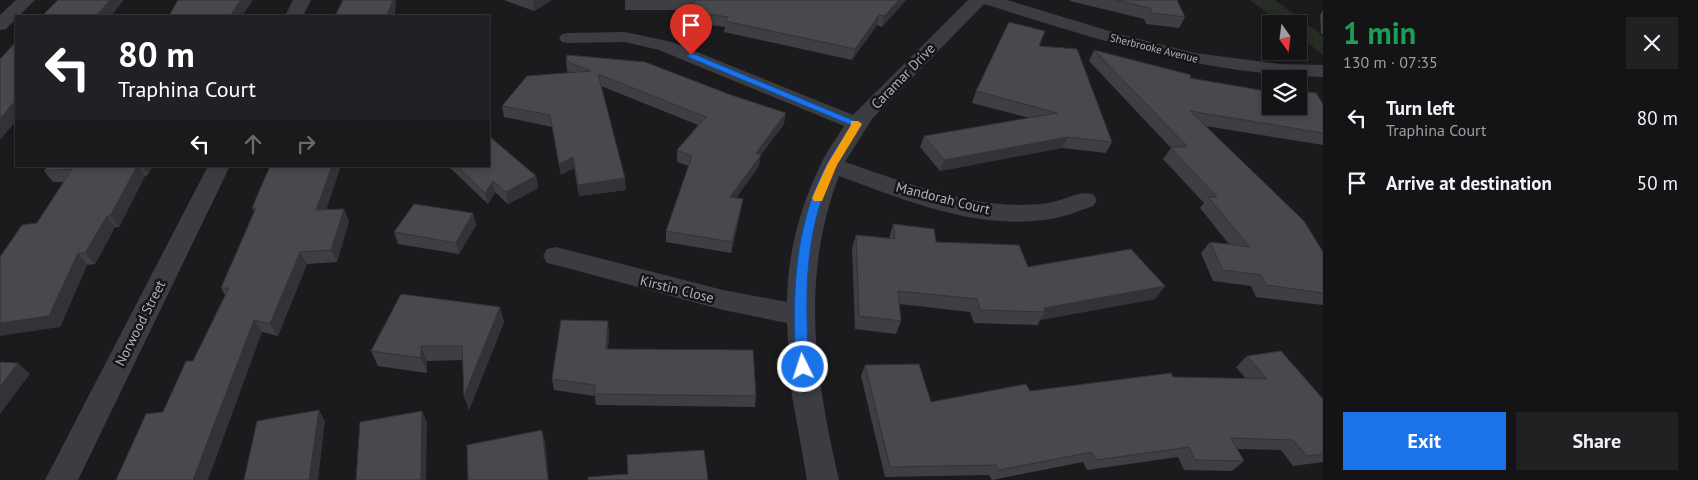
<!DOCTYPE html>
<meta charset="utf-8">
<style>
:root{--surface:#141416;--page:#212123;--text:#f1f3f6;--muted:#9d9ea1;--line:#333335;--accent:#1a73e8}
body{margin:0;font-family:"PT Sans",sans-serif;background:var(--page);color:var(--text);height:100vh;display:flex;flex-direction:column;font-size:19px;white-space:nowrap}
*{box-sizing:border-box;margin:0}
p{font-size:16px;color:var(--muted)}
.icon{flex:none;width:28px;height:28px;fill:none;stroke:currentColor;stroke-width:2;stroke-linecap:round;stroke-linejoin:round}
.map{position:relative;flex:1;overflow:hidden}
.panel{display:flex;flex-direction:column;background:var(--surface);width:375px}
.panel>*{flex:none}
.guide{position:absolute;left:15px;top:15px;width:475px;height:152px;border-radius:0px;box-shadow:0 2px 8px #0003,0 0 0 1px var(--line);background:#202124;color:#fff;overflow:hidden}
.needle{width:32px;rotate:166deg}
.buttons{position:absolute;left:1262px;top:15px;display:grid;gap:10px}
.buttons a{display:grid;place-items:center;width:45px;height:45px;border-radius:0px;background:var(--surface);box-shadow:0 2px 8px #0003,0 0 0 1px var(--line);font-size:25px}
.pin{position:absolute;display:grid;place-items:center;width:42px;height:42px;color:#fff;margin:-51px -21px;border-radius:50% 50% 50% 0;rotate:-45deg;box-shadow:0 0 5px #0007}
.pin .icon{rotate:45deg}
.me{position:absolute;width:55px;margin:-28px;rotate:356deg;stroke-linejoin:round;filter:drop-shadow(0 0 4px #0008)}
.turn{display:flex;align-items:center;gap:18px;height:105px;padding:0 20px;font-size:22px}
.turn .icon{width:65px;height:65px;stroke-width:2.5}
.turn b{display:block;font-size:35px;line-height:42px}
.lanes{display:flex;align-items:center;height:48px;padding:0 20px;background:#0003;justify-content:center;gap:25px;direction:ltr}
.lanes .off{opacity:.35}
.round{display:grid;place-items:center;flex:none;width:52px;height:52px;border-radius:0px;background:var(--page)}
.summary{display:flex;align-items:center;justify-content:space-between;height:85px;padding:0 20px}
h1{font-size:30px;font-weight:800;line-height:38px;color:#1e9e55}
.button{display:flex;gap:10px;margin-top:auto;padding:10px 20px}
.button a{flex:1;height:58px;border-radius:0px;background:var(--accent);color:#fff;font-size:20px;font-weight:800;line-height:58px;text-align:center}
.button a+a{background:var(--page);color:var(--text)}
ul{padding:0;list-style:none}
li{display:flex;align-items:center;gap:15px;height:65px;padding:0 20px}
li div{flex:1}
li b{display:block;font-size:19px}
li em{font-style:normal}
main{display:flex;flex:1;min-height:0}
.map>svg:first-child{display:block}
.green{fill:#252d25}
.lines{fill:none;stroke-linecap:round;stroke-linejoin:round}
.minor{fill:#3c3d42;fill-rule:evenodd}
.wall{fill:#3e3f42}
.shaded-wall{fill:#323336}
.building{fill:#48494d;stroke:#323336}
.route{fill:#1a73e8;stroke:#114b97}
.slow{fill:#f59e0b}
.labels{text-anchor:middle;stroke-width:5;stroke-linejoin:round;paint-order:stroke}
.far-street-label{font-size:11px;fill:#aeb3bc;stroke:#161618}
.street-label{font-size:14px;fill:#aeb3bc;stroke:#161618}
</style>
<main>
<div class="map">
<svg width="1323" height="480" viewBox="0 0 1323 480">
<rect width="100%" height="100%" fill="#1b1b1d"/>
<!-- green -->
<path class="green" d="M1250 0H1275L1323 36V55L1299 36V24H1282Z"/>
<g class="lines">
<!-- minor -->
<g class="minor">
<path d="M16 0H35L6 29 0 30V15Z"/>
<path d="M293 0H311L303 16H285Z"/>
<path d="M968 0H1007L1119 34 1195 53 1280 64 1323 65V77C1200 74 1099 40 984 4L872 119 845 162C902 181 958 204 1019 205 1031 205 1045 204 1057 201 1070 197 1080 191 1093 194L1097 200 1093 206C1079 211 1065 217 1050 219 977 231 905 200 839 176 800 278 815 376 839 480H807L791 390 787 323 723 310 556 265 547 263 543 256 547 249 556 247 723 290 787 302C787 256 800 207 820 166 826 152 836 139 844 126L659 50 625 42 568 43 562 42 559 38 562 34 568 33 625 32 672 42 853 115Z"/>
<path d="M208 166H230L78 480H45Z"/>
</g>
</g>
<!-- wall -->
<g class="wall">
<path d="M504 0H552L534 11Z"/>
<path d="M625 0H906L882 27 877 25 852 60 724 32 725 27 689 22V11L690 10H625Z"/>
<path d="M1070 0H1177L1185 17 1179 28 1146 24 1144 19 1070 1Z"/>
<path d="M1323 10V34H1321L1320 15Z"/>
<path d="M1039 46 1112 142 1106 153 1062 148 940 171 920 147 924 136 1029 118 972 103 976 91Z"/>
<path d="M1094 50 1190 78 1266 91 1269 87 1323 104V145L1205 126 1323 252V305L1256 297 1251 286 1213 281 1201 253 1210 242 1229 244 1200 208 1204 203 1163 159 1171 148 1089 61Z"/>
<path d="M566 61 784 124 760 156 759 166 736 198 743 199 741 210 731 253 666 242V231L689 166 677 162V150L698 125 601 86 626 190 579 196 574 168 561 175 552 127 504 117 502 106 569 72 567 71Z"/>
<path d="M48 166H153L148 175 145 176 119 227H115L95 264 87 265 60 327 37 223 64 182H53L44 171Z"/>
<path d="M448 166H489L536 176 538 188 508 204 495 192 488 204Z"/>
<path d="M252 208 326 210 349 221 337 262 307 264 278 336 262 332 163 412 193 361 225 295 221 288 254 211Z"/>
<path d="M473 213 476 225 459 254 398 244 394 232Z"/>
<path d="M893 224 936 242 1028 267 1165 286 1155 299 1040 320 1038 325 974 323 970 312 899 304 901 321 896 334 855 329 852 248 856 235 889 238Z"/>
<path d="M500 307 504 322 469 410 464 396 463 360 427 361V373L378 366 371 351Z"/>
<path d="M609 332 608 349 756 396 755 407 596 405 595 396 554 390 552 379Z"/>
<path d="M1247 356 1323 399V462L1293 466 1281 450 1237 449 1244 461 1232 471 1184 470 1178 457 1087 470 1083 462 992 480 989 475 885 477 861 376 865 365 931 402 1173 377 1246 379 1236 367Z"/>
</g>
<!-- shaded-wall -->
<g class="shaded-wall">
<path d="M110 0H124L111 16H96Z"/>
<path d="M241 0H253L242 16H230Z"/>
<path d="M392 0H396L395 14 394 16H386Z"/>
<path d="M534 0H552L534 11 533 1Z"/>
<path d="M899 0H906L882 27 884 16Z"/>
<path d="M879 15 877 25 852 60 855 49Z"/>
<path d="M16 100V121L0 140V119Z"/>
<path d="M786 113 784 124 760 156 759 166 729 208 730 197 756 153Z"/>
<path d="M1068 137 1062 148 940 171 944 160Z"/>
<path d="M573 157 574 168 561 175 559 164Z"/>
<path d="M137 166H139L145 176 119 227 110 216Z"/>
<path d="M142 166H153L148 175Z"/>
<path d="M332 166H341L322 223 316 210Z"/>
<path d="M536 176 538 188 508 204 506 192Z"/>
<path d="M625 178 626 190 579 196 578 185Z"/>
<path d="M493 181 495 192 488 204 485 193Z"/>
<path d="M743 199 741 210 731 253 732 242Z"/>
<path d="M344 209 349 221 337 262 331 250Z"/>
<path d="M473 213 476 225 459 254 456 243Z"/>
<path d="M107 216 115 227 95 264 85 253Z"/>
<path d="M300 252 307 264 278 336 270 324Z"/>
<path d="M78 253 87 265 60 327 0 336V323Z"/>
<path d="M1165 286 1155 299 1040 320 1045 312 1044 308Z"/>
<path d="M500 307 504 322 469 410 464 396Z"/>
<path d="M254 320 262 332 208 480H193Z"/>
<path d="M608 321 609 332 607 359 606 349Z"/>
<path d="M421 346 427 361V373L421 358Z"/>
<path d="M18 363 30 374 0 414V387Z"/>
<path d="M319 410 325 421 318 480H309Z"/>
<path d="M422 411 427 422 426 480H421Z"/>
<path d="M542 430 545 441 549 480H548Z"/>
</g>
<!-- building -->
<g class="building">
<path d="M58 0H110L96 16H42Z"/>
<path d="M178 0H241L230 16H169Z"/>
<path d="M343 0H392V3L386 16H335Z"/>
<path d="M695 0H899L884 16 879 15 855 49 725 21 728 17 689 11Z"/>
<path d="M1115 0H1177L1185 17 1152 13 1150 8Z"/>
<path d="M1009 22 1045 31 1039 46 1077 49 1112 142 1068 137 944 160 924 136 1057 113 976 91Z"/>
<path d="M16 42V100L0 119V59Z"/>
<path d="M1094 50 1191 75 1190 78 1271 92V106H1299V91L1316 93 1323 104V133L1190 111 1304 221 1323 252V293L1266 285 1261 275 1223 270 1210 242 1250 247 1208 197H1217L1171 148 1187 146Z"/>
<path d="M567 55 645 62 731 95 786 113 756 153 761 155 730 197 743 199 732 242 666 231 692 156 677 150 706 117 598 74 625 178 578 185 573 157 559 164 550 115 502 106 527 76 591 71 566 61Z"/>
<path d="M489 136 536 176 506 192 493 181 485 193 457 166H489Z"/>
<path d="M48 166H137L110 216H107L85 253H78L49 316 0 323V257L22 225 37 223 72 169 44 171Z"/>
<path d="M270 166H332L316 210 344 209 331 250 300 252 270 324 254 320 193 480H116L146 414 163 412 186 361H193L229 288H221L256 208H252Z"/>
<path d="M414 204 473 213 456 243 394 232Z"/>
<path d="M893 224 934 229 936 242 1019 245 1028 267 1131 249 1165 286 1044 308 1045 312 980 310 977 299 898 291 901 321 859 316 856 235 895 239Z"/>
<path d="M401 294 500 307 464 396 462 346H421V358L371 351Z"/>
<path d="M561 320 608 321 606 349 753 350 756 396 595 394V385L552 379Z"/>
<path d="M1281 351 1323 399V454L1307 456 1293 440 1231 438 1244 461 1195 460 1189 447 1096 460 1092 452 999 470 996 465 890 467 865 365 919 364 931 402 1026 384 1030 391 1171 373 1173 377 1267 379 1247 356Z"/>
<path d="M0 362 18 363 0 387Z"/>
<path d="M319 410 309 480H244L257 421Z"/>
<path d="M422 411 421 480H356L360 422Z"/>
<path d="M542 430 548 480H468L467 445Z"/>
<path d="M704 450 708 480H588V477L628 474 627 455Z"/>
</g>
<!-- route -->
<path class="route" d="M688 54H694L862 124C854 137 845 150 837 164 803 226 805 298 809 367L807 371H798L796 367C792 298 793 227 827 164 834 151 843 138 851 125L688 57Z"/>
<!-- slow -->
<path class="slow" d="M851 121H858L862 124 837 165 822 201H814L812 198 827 165 851 125Z"/>
<g class="labels">
<!-- far-street labels -->
<g class="far-street-label">
<text transform="translate(1154 48) rotate(14)" y="4">Sherbrooke Avenue</text>
</g>
<!-- street labels -->
<g class="street-label">
<text transform="translate(903 76) rotate(-46)" y="5">Caramar Drive</text>
<text transform="translate(943 198) rotate(14)" y="5">Mandorah Court</text>
<text transform="translate(677 289) rotate(14)" y="5">Kirstin Close</text>
<text transform="translate(140 323) rotate(-63)" y="5">Norwood Street</text>
</g>
</g>
</svg>
<div class="buttons">
<a><svg class="needle" viewBox="-14 -14 28 28"><path d="M0-13l5 13h-10z" fill="#e53935"/><path d="M0 13l5-13h-10z" fill="#9d9ea1"/></svg></a>
<a><svg class="icon" aria-label="layers" viewBox="0 0 24 24"><path d="M12 4l9 5-9 5-9-5zM3 14l9 5 9-5"/></svg></a>
</div>
<div class="pin" style="left:691px;top:55px;background:#d93025"><svg class="icon" aria-label="arrive" viewBox="0 0 24 24"><path d="M6 21V4h12l-3 4 3 4H6"/></svg></div>
<svg class="me" style="left:803px;top:367px" viewBox="-20 -20 40 40"><circle r="17" fill="#1a73e8" stroke="#fff" stroke-width="3"/><path d="M0-11L8 9 0 5-8 9z" fill="#fff"/></svg>
<div class="guide">
<div class="turn"><svg class="icon" aria-label="left" viewBox="0 0 24 24"><path d="M17 20v-9H6M10 6l-5 5 5 5"/></svg><div><b>80 m</b>Traphina Court</div></div>
<div class="lanes"><svg class="icon" aria-label="left" viewBox="0 0 24 24"><path d="M17 20v-9H6M10 6l-5 5 5 5"/></svg><svg class="icon off" aria-label="ahead" viewBox="0 0 24 24"><path d="M12 20V5M6 11l6-6 6 6"/></svg><svg class="icon off" aria-label="right" viewBox="0 0 24 24"><path d="M7 20v-9h11M14 6l5 5-5 5"/></svg></div>
</div>
</div>
<section class="panel">
<div class="summary"><div><h1>1 min</h1><p>130 m · 07:35</p></div><a class="round"><svg class="icon" aria-label="close" viewBox="0 0 24 24"><path d="M6 6l12 12M18 6L6 18"/></svg></a></div>
<ul>
<li><svg class="icon" aria-label="left" viewBox="0 0 24 24"><path d="M17 20v-9H6M10 6l-5 5 5 5"/></svg><div><b>Turn left</b><p>Traphina Court</p></div><em>80 m</em></li>
<li><svg class="icon" aria-label="arrive" viewBox="0 0 24 24"><path d="M6 21V4h12l-3 4 3 4H6"/></svg><div><b>Arrive at destination</b></div><em>50 m</em></li>
</ul>
<div class="button"><a>Exit</a><a>Share</a></div>
</section>
</main>
